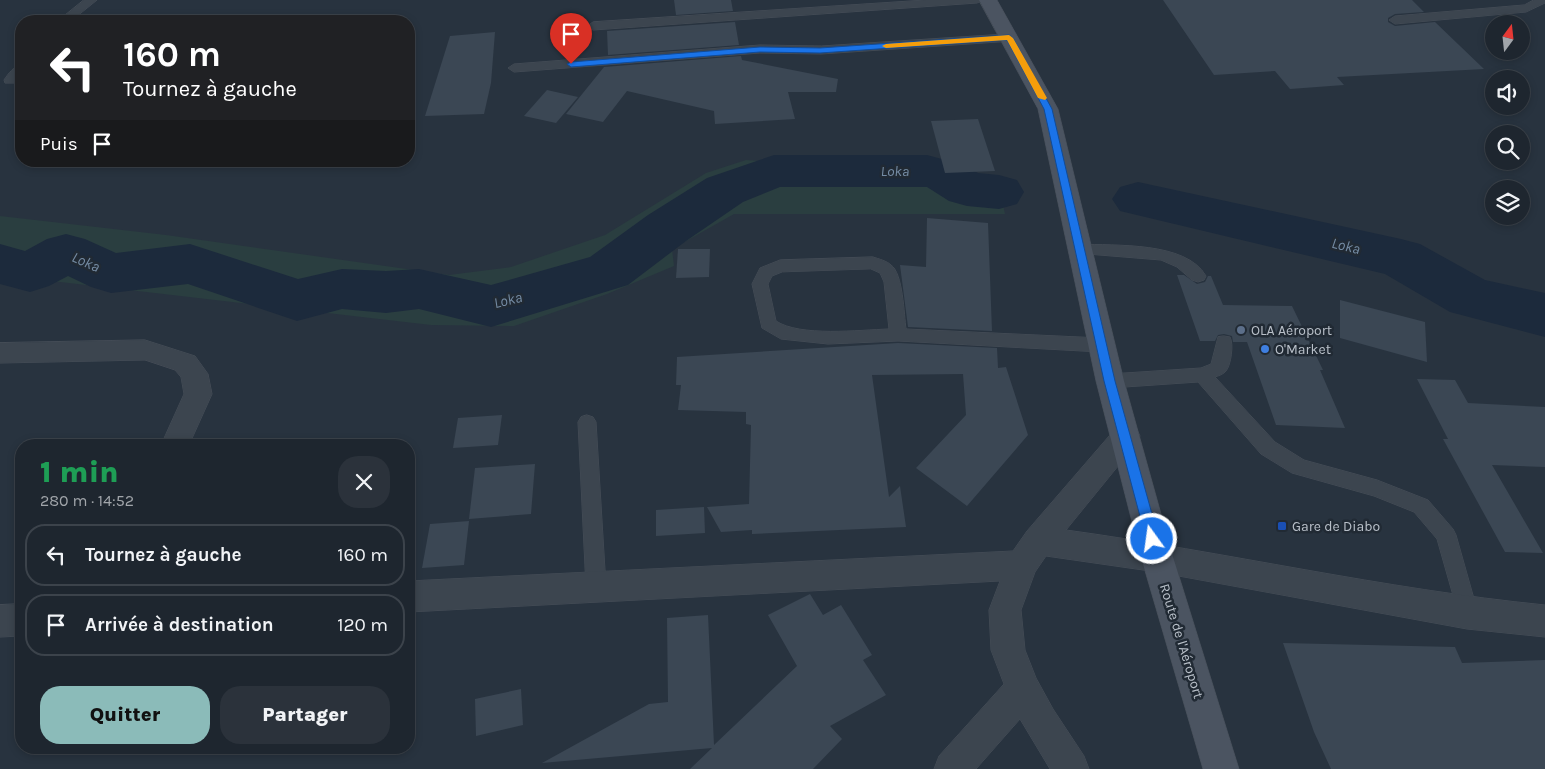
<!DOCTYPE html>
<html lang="fr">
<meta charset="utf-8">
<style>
:root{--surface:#1e262f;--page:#2b323b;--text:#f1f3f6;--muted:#a1a5aa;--line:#3c434b;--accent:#8bbbb9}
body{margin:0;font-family:Karla,sans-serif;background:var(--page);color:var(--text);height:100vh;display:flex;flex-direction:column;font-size:19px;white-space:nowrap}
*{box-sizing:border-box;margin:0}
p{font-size:16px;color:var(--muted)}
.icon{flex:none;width:28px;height:28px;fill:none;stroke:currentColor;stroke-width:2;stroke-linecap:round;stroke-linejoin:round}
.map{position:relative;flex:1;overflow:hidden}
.panel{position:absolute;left:15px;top:439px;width:400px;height:315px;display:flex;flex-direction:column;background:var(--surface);border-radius:20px;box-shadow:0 2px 8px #0003,0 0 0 1px var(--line)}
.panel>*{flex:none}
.banner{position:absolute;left:15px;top:15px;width:400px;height:152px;border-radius:20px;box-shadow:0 2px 8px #0003,0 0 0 1px var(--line);background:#202124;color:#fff;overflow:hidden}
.needle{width:32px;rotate:15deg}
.fabs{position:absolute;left:1485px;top:15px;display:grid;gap:10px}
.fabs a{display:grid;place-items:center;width:45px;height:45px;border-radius:50%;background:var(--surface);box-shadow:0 2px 8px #0003,0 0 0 1px var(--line);font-size:25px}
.pin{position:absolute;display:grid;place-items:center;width:42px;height:42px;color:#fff;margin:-51px -21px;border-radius:50% 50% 50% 0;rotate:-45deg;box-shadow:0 0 5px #0007}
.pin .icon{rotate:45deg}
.me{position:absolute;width:55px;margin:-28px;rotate:346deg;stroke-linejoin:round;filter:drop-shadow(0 0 4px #0008)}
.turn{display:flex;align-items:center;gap:18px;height:105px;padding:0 25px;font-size:22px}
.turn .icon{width:65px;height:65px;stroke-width:2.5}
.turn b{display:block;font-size:35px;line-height:42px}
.then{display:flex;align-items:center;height:48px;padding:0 25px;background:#0003;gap:10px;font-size:19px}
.round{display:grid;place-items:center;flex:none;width:52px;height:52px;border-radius:20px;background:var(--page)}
.summary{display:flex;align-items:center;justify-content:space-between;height:85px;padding:0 25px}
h1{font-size:30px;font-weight:800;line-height:38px;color:#1e9e55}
.cta{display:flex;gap:10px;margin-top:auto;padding:10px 25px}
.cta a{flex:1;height:58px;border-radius:20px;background:var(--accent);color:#111;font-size:20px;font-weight:800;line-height:58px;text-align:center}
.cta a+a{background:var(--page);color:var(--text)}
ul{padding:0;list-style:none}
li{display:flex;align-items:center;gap:15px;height:62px;margin:0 10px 8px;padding:0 15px;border:2px solid var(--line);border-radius:20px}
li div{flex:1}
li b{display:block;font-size:19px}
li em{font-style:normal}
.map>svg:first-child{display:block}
.green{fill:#2a3e40}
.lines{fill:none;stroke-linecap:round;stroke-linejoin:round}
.river{fill:#1c2a3c;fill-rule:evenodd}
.building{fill:#3b4754}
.lane-casing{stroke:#464e58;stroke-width:1}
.street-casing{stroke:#464e58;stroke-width:1}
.secondary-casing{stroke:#464e58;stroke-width:1}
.lane{fill:#3c454f;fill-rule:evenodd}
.street{fill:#3c454f;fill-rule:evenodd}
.secondary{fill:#4b5461;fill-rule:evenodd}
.route{fill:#1a73e8;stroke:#114b97}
.slow{fill:#f59e0b}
.service-dot{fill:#5c6f8a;stroke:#212a34;stroke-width:2}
.shop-dot{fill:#3f7fe0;stroke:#212a34;stroke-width:2}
.transit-dot{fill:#1a4fb4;stroke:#212a34;stroke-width:2}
.labels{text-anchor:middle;stroke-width:5;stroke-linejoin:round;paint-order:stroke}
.poi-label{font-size:14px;fill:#b9c0c9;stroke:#212a34;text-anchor:start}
.street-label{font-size:14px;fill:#b9c0c9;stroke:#212a34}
.water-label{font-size:15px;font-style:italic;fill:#758ca4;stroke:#212a34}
</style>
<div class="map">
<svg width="1545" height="769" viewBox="0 0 1545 769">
<rect width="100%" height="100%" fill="#28333f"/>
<!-- green -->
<path class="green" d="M746 160 997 177 1005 214H734L672 249 674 266 607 294 514 326 431 325 0 275V216L166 235 449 275 511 267 605 235 706 173Z"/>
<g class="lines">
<!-- river -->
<g class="river">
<path d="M774 155H927L964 165 978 173 999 175 1017 180 1024 192 1017 204 999 209 967 206 949 201 927 187H780L743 202 686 241 628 285 491 327 419 309 386 313 342 309 297 321 188 284 111 293 91 287 68 276 49 286 30 292 0 284V244L25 251 47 239 66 234 85 239 116 253 190 244 298 279 342 269 386 271 419 269 491 285 590 257 648 215 707 178Z"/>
<path d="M1138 182 1401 239 1420 244 1485 280 1545 293V337L1450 312 1385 274 1120 211 1112 199 1120 187Z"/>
</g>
</g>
<!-- building -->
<g class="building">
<path d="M674 0H731L733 11 676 15Z"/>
<path d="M1163 0H1412L1424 12 1395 14 1388 18V22L1395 26 1435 22 1484 69 1337 77 1344 85 1290 89 1275 71 1214 75Z"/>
<path d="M735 22 739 45 608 55 607 31Z"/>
<path d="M495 32 491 83 484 114 425 116 450 36Z"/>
<path d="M741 56 742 60 838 79 836 92H788L795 119 715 124 714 111 627 91 603 122 566 114 604 67Z"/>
<path d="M547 90 578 97 556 123 524 116Z"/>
<path d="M978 119 995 171 945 173 931 121Z"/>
<path d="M927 218 988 223 992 331 908 327 900 265 926 267Z"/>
<path d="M678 249H710L709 277 676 278Z"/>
<path d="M1177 275H1184L1197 284 1205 282 1208 276H1211L1223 305 1292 306 1323 370H1320L1345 428 1276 425 1247 342H1233L1232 336 1224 334 1218 335 1215 341H1200Z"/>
<path d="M1340 300 1425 322 1427 362 1340 338Z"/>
<path d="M898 343 997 348 998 368 1006 367 1028 435 967 506 916 468 966 415 963 374 872 375 889 497 900 486 906 527 752 534V530L721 532 707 507 749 504 751 425 746 424V412L678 410 681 385H676L677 357Z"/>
<path d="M1417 379 1455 380 1468 403 1545 407V467L1492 465 1543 553 1505 552 1443 439H1448Z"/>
<path d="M502 415 498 445 453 448 458 418Z"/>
<path d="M535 464 531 514 469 519 475 468Z"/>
<path d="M704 507 705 533 656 536V510Z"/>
<path d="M469 521 464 565 422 568 430 524Z"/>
<path d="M810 594 823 615 841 605 872 655 863 660 886 695 830 726 842 739 813 769H690L712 748 542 763 649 704 668 702 667 618 708 615 714 745 797 666 768 615Z"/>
<path d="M1283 643 1455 647 1462 663 1545 660V769H1331L1314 732Z"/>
<path d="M521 689 523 725 476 736 475 699Z"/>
</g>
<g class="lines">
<!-- lane casing -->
<g class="lane-casing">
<g id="lane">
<path d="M84 0H97L71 21H58Z"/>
<path d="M926 0H983L977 3 593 30 587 26 593 22Z"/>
<path d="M1534 0H1545V3L1526 12 1395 24 1389 20 1395 16 1524 5Z"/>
<path d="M1009 34 1015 38 1013 41 821 54 760 53 514 72 508 68 514 64 760 45 821 46Z"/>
<path d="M21 64V75L15 83H5L4 80C8 74 14 66 21 64Z"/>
<path d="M1080 244C1115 246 1186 241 1206 276L1204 280 1198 282 1192 280 1177 267 1161 260 1075 253 1072 249 1075 245Z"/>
<path d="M873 257C879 259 887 261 891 265 903 273 904 315 906 329L1101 338 1107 340 1109 345 1107 350 1101 352 898 341 828 344 781 339 762 328 752 284 760 268 780 260ZM871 269 880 273 884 282 889 329C859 330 800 337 776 321L768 284 772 276 782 272Z"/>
<path d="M1224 336 1230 337C1234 344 1231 365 1226 371 1224 374 1218 376 1215 377L1275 442 1304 460 1377 480 1428 500 1453 529 1456 535 1478 613 1474 620 1467 623 1460 620 1437 539 1414 512 1374 496 1292 473 1261 454 1198 382 1110 388 1104 386 1101 381 1104 376 1110 374 1201 368 1211 364 1218 337Z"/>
<path d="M587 415 593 417 596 422 606 587 603 594 596 597 589 594 586 587 578 422 581 417Z"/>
</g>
</g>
<!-- street casing -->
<g class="street-casing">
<g id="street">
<path d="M145 340 195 356 208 374 212 394 189 445H161L184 394 181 377 175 370 145 360 0 363V343Z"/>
<path d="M1126 424 1136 428 1140 436 1136 444 1066 530C1226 552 1384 589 1545 605V637L1467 629 1157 572 1046 556 1035 572 1021 610 1025 650 1036 678 1053 709 1084 756 1089 769H1050L1020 719 976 769H934L939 756 1004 684 991 650 989 610 1000 581 409 612V581L1013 551 1027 531 1116 428Z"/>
<path d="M21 604V636L0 637V605Z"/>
</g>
</g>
<!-- secondary casing -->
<g class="secondary-casing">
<path id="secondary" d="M979 0H997L1058 109 1124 381 1173 557 1239 769H1203L1141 557 1096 381 1038 109Z"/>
</g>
<!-- lane -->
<use href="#lane" class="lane"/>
<!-- street -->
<use href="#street" class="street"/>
<!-- secondary -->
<use href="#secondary" class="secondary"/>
</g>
<!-- route -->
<path class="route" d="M1009 35 1013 38 1052 109 1115 381 1159 539 1157 543 1152 545 1148 543 1146 539 1104 381 1044 109 1007 40 820 53 760 52 571 67 567 64 571 62 760 47 820 48Z"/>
<!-- slow -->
<path class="slow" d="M1009 35 1013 38 1047 98 1045 100 1038 98 1007 40 886 48 882 46 886 44Z"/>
<!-- markers -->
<circle class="service-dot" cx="1241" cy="330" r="5"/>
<circle class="shop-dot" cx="1265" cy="349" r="5"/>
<rect class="transit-dot" x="1277" y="521" width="10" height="10" rx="2.5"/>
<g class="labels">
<!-- poi labels -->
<g class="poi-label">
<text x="1251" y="335">OLA Aéroport</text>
<text x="1275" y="354">O'Market</text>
<text x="1292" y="531">Gare de Diabo</text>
</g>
<!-- street labels -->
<g class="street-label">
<text transform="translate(1182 641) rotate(73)" y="5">Route de l'Aéroport</text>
</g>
<!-- water labels -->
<g class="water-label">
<text x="895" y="176">Loka</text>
<text transform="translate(1346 246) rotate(13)" y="5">Loka</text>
<text transform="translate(86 262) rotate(24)" y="5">Loka</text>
<text transform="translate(508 300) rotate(-14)" y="5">Loka</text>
</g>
</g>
</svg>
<div class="fabs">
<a><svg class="needle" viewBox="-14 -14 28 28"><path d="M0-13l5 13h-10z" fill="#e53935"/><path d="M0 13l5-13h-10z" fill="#a1a5aa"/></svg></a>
<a><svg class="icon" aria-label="sound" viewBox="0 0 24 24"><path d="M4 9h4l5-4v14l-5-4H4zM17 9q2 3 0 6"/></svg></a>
<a><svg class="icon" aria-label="search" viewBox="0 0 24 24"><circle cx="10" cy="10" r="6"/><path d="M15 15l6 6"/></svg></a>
<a><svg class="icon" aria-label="layers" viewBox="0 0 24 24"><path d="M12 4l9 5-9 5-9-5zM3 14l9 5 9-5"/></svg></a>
</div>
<div class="pin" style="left:571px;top:64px;background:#d93025"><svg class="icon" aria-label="arrive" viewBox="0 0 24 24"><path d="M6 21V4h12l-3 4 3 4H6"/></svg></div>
<svg class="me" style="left:1152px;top:539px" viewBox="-20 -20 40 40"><circle r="17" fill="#1a73e8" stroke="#fff" stroke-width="3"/><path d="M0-11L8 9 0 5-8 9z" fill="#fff"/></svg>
<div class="banner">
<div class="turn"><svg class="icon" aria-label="left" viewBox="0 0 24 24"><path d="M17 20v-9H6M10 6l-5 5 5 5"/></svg><div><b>160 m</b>Tournez à gauche</div></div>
<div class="then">Puis<svg class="icon" aria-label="arrive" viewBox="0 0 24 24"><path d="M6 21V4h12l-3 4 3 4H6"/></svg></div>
</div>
<section class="panel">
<div class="summary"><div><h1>1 min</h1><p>280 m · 14:52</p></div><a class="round"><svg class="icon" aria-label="close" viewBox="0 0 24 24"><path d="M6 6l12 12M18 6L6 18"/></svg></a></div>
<ul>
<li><svg class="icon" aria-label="left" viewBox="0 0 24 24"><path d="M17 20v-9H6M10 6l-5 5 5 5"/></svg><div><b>Tournez à gauche</b></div><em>160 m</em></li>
<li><svg class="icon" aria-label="arrive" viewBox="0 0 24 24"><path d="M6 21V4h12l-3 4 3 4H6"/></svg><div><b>Arrivée à destination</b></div><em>120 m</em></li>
</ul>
<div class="cta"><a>Quitter</a><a>Partager</a></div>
</section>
</div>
